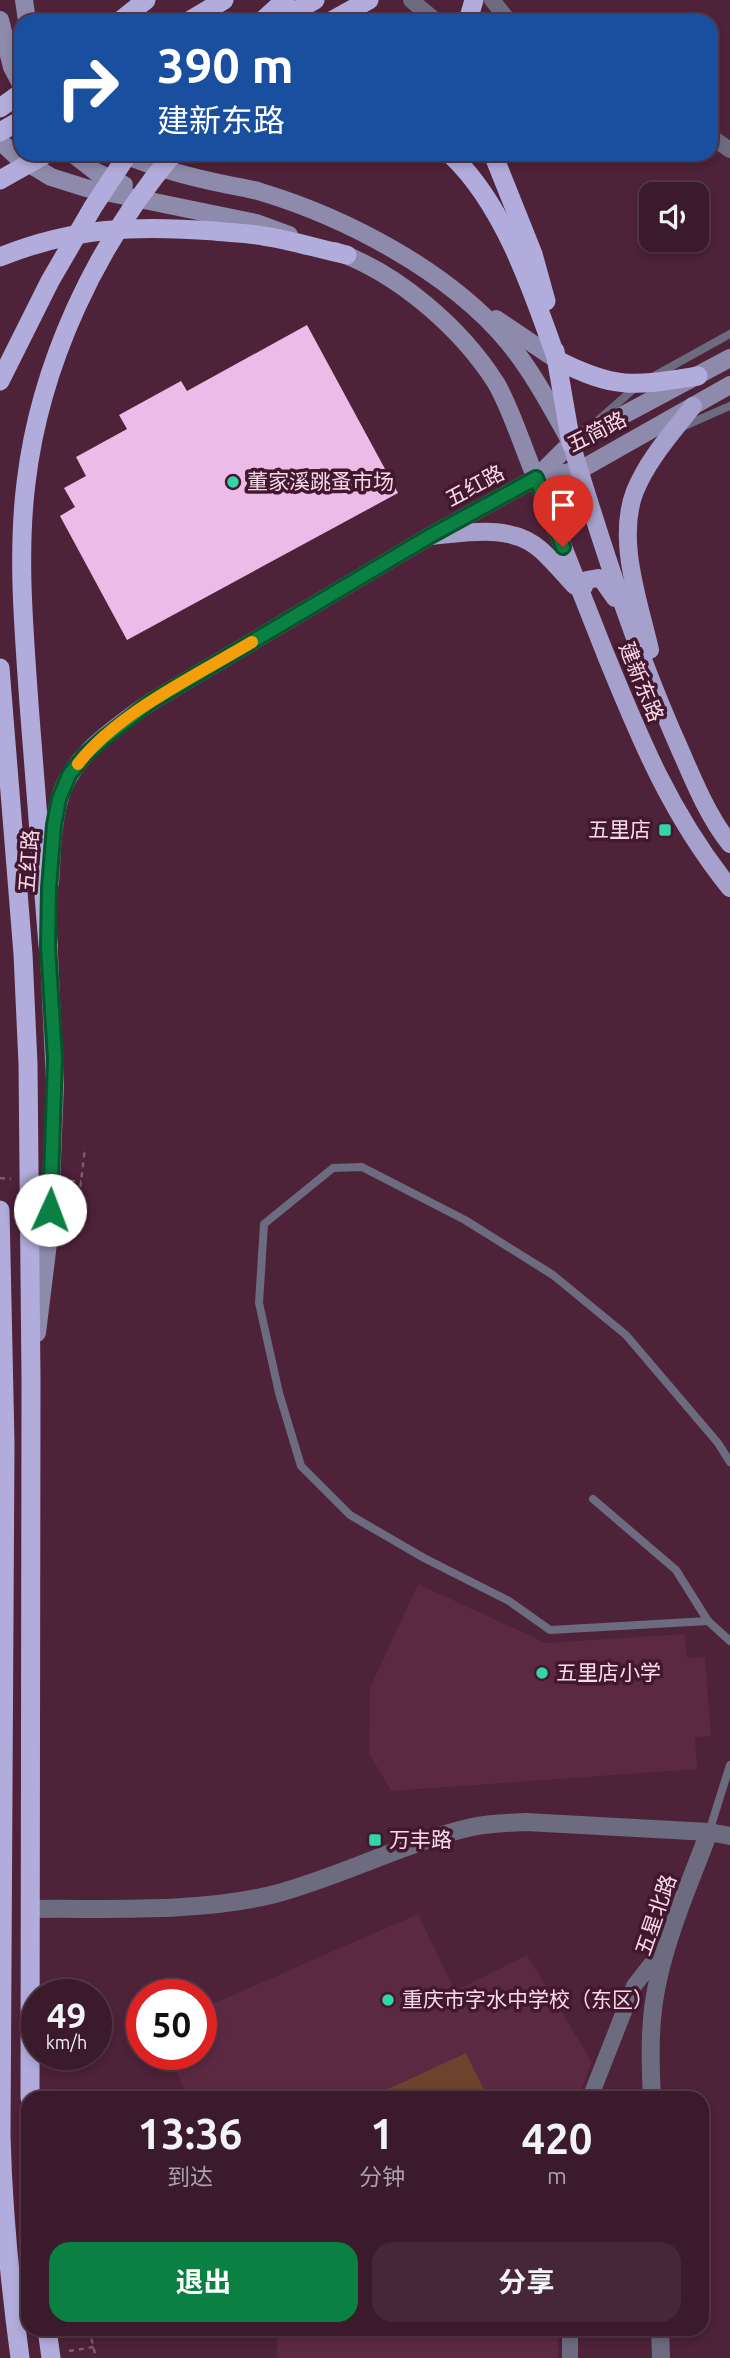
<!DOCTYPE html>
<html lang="zh">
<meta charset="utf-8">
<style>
:root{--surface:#3a1a2b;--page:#452737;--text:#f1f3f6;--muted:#aba1a9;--line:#543847;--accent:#0b8043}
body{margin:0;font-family:Ubuntu,"Noto Sans SC",sans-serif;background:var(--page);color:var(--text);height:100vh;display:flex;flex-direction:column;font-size:26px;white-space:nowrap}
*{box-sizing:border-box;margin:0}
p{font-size:23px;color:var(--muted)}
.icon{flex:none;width:38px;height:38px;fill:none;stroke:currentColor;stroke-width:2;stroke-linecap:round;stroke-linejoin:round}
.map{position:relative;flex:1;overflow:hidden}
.drawer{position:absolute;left:21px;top:2091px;width:688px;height:245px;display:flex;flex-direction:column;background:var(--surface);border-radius:21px;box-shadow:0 4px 10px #0003,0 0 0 2px var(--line)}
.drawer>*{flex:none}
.top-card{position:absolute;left:14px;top:14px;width:704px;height:147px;border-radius:21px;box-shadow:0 4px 10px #0003,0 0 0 2px var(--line);background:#1a4fa0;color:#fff;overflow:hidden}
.buttons{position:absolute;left:639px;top:182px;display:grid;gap:14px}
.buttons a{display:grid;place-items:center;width:70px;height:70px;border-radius:14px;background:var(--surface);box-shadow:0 4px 10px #0003,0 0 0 2px var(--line);font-size:35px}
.speed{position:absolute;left:21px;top:1979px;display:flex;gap:14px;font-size:35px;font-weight:700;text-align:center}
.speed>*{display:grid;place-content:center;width:91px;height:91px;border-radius:50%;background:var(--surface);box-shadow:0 4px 10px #0003,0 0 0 2px var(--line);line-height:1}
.speed small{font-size:18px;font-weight:400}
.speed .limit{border:10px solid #d22;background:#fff;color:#111}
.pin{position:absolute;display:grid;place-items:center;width:60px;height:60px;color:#fff;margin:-72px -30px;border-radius:50% 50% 50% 0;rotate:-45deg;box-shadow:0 0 7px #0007}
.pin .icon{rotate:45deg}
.me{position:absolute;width:77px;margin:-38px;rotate:2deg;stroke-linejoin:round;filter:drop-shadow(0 0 5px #0008)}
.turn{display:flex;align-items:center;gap:24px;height:147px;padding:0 28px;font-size:32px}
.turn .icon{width:91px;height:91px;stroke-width:2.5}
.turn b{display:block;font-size:49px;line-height:60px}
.eta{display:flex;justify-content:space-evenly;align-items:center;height:119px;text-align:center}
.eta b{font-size:42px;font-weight:700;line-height:49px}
.action{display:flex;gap:14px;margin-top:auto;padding:14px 28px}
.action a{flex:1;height:80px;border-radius:21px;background:var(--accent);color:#fff;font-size:28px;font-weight:700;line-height:80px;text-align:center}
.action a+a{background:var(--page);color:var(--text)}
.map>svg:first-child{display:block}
.built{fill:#5c2943}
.green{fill:#6c442d}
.building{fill:#edbbe8}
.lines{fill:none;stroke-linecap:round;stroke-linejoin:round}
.path{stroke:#815a6d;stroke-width:2.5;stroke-dasharray:5 5;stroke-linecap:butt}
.service{stroke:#6d6b80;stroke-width:8}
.minor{stroke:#6d6b80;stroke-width:16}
.tertiary{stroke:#6d6b80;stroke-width:18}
.secondary{stroke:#8d8aab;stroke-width:18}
.primary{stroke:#a6a1cc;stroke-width:18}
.trunk{stroke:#b1acdb;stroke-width:19}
.route-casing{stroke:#07532c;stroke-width:18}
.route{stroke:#0b8043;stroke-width:12}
.slow{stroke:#f59e0b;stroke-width:12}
.poi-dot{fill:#33d4a8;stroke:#43182f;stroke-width:2.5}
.labels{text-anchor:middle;stroke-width:7;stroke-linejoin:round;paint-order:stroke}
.street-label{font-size:21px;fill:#f7dae7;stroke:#43182f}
.poi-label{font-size:21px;fill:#f7dae7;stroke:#43182f;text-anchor:start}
</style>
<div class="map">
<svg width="730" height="2358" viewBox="0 0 730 2358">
<rect width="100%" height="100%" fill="#4e2239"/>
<!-- built -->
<g class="built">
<path d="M418 1584 546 1643 685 1634 687 1658 705 1657 711 1736 695 1737 697 1769 391 1791 369 1753 370 1688Z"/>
<path d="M418 1914 455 1991 527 1955 592 2062 578 2098H189L169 2055 201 2054V2009Z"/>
<rect x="277" y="2329" width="281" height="29"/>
</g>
<!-- green -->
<path class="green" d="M466 2053 488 2098H369Z"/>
<!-- building -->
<path class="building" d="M307 325 398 493 127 640 60 516 75 507 64 488 86 476 76 457 127 429 119 415 181 381 187 391Z"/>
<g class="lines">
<!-- path -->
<g class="path">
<path d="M0 1178 11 1179"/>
<path d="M70 1181H81"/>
<path d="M77 1217 85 1147"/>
<path d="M89 2329 96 2358"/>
<path d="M69 2351 94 2347"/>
</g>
<!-- service -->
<g class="service">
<path d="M656 375 730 334"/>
<path d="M596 422 636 387"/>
<path d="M682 427 730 406"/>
<path d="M593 1499 676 1570 708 1621 730 1641"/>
<path d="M708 1621 550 1630 509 1601 424 1558 350 1515 301 1466 279 1393 259 1303 264 1224 333 1168 362 1167 465 1220 553 1275 626 1335 718 1443 730 1462"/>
<path d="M709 1832 730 1765"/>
</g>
<!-- minor -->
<g class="minor">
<path d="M411 0 436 21"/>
<path d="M492 0 509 21"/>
<path d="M710 136 730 150"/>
<path d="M590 2098 634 1986 666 1945"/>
<path d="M570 2329V2358"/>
</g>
<!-- tertiary -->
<g class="tertiary">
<path d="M30 1909C108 1908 200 1913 275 1894 342 1876 406 1842 472 1827 490 1823 508 1823 526 1822L709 1832 730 1836"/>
<path d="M652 2098C650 2059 649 2019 658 1980 669 1929 691 1880 709 1832"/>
<path d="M660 2329 661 2358"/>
</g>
<!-- secondary -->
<g class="secondary">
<path d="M24 0 27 21"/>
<path d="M0 20 12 67 21 84"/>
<path d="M0 141 15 155 51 177 86 188 256 223 289 235"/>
<path d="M73 154 96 172 124 185"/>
<path d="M123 154C155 168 190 177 224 184 237 187 249 188 261 192 347 218 450 272 508 342 532 371 550 405 568 437"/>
<path d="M335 251C398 273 461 328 496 383 511 408 524 451 536 478"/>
<path d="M496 319 557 360"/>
<path d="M536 478 580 470 730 385"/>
<path d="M50 883C52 855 52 828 59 801 70 756 114 729 149 703L430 536 536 478 571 443 730 358"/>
<path d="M37 1333 49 1235 55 1084 48 932"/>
</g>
<!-- primary -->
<g class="primary">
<path d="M571 443C602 545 635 648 678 745 693 779 707 815 730 844"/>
<path d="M536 478C559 537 582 595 605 653 640 739 671 815 730 888"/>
<path d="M430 536C467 533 511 523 541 550 553 561 564 574 575 586"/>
<path d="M581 592 587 580 598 578 603 581 615 598"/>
<path d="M650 650C639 601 616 540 635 491 648 459 672 433 693 406"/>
</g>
<!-- trunk -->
<g class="trunk">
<path d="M120 21 146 0"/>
<path d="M189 21 224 0"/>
<path d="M262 21 285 0"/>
<path d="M278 21 315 0"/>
<path d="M331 21 369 0"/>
<path d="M468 21 474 0"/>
<path d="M0 108 21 93"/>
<path d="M0 132 21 120"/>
<path d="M450 154C504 204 533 292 557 360 616 390 634 386 698 376"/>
<path d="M493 154 533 254 546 301"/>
<path d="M0 180 46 154"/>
<path d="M0 257C74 227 137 225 215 231 231 233 248 233 263 236 291 240 319 249 347 255"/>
<path d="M555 351 571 443"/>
<path d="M0 381 50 281 93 207 128 154"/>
<path d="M0 668 23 954 28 1064 31 1380 30 2098"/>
<path d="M48 946C42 866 36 785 29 704 24 630 17 556 26 483 40 364 96 245 173 154"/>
<path d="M0 1210 5 1443 1 2136C3 2211 10 2284 20 2358"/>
<path d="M47 2329 51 2358"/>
</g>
</g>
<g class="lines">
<!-- route casing -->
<g class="route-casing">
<path id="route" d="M50 1210 55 1059 48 946 49 888 54 825 59 799 69 775 84 756 104 738 149 703 430 536 536 478 563 547"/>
</g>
<!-- route -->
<use href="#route" class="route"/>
<!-- slow -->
<path class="slow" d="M78 764C117 713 197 675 252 642"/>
</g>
<!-- markers -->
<g class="poi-dot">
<circle cx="233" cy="482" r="7"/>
<rect x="658" y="823" width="14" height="14" rx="3.5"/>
<circle cx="542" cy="1673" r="7"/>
<rect x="368" y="1833" width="14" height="14" rx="3.5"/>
<circle cx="388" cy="2000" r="7"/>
</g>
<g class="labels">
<!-- street labels -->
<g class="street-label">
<text transform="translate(597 432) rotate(-27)" y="7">五简路</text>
<text transform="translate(475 486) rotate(-28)" y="7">五红路</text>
<text transform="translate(641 682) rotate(68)" y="7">建新东路</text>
<text transform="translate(29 861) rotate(-86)" y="7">五红路</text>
<text transform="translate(656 1915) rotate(-71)" y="7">五星北路</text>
</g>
<!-- poi labels -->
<g class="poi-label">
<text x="247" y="489">董家溪跳蚤市场</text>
<text x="651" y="837" text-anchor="end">五里店</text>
<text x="556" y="1680">五里店小学</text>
<text x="389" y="1847">万丰路</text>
<text x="402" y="2007">重庆市字水中学校（东区）</text>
</g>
</g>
</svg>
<div class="buttons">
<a><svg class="icon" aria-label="sound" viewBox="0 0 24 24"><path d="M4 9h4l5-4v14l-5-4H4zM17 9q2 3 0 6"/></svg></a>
</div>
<div class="speed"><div>49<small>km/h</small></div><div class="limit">50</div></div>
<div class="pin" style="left:563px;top:547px;background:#d93025"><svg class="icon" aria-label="arrive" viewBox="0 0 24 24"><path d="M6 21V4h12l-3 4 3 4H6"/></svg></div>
<svg class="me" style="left:50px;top:1210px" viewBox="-20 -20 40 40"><circle r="19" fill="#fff"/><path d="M0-13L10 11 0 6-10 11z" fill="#0b8043"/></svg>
<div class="top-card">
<div class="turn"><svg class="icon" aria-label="right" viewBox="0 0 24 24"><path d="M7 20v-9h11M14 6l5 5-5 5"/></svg><div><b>390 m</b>建新东路</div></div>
</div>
<section class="drawer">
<div class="eta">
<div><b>13:36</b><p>到达</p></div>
<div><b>1</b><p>分钟</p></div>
<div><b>420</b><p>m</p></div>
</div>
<div class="action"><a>退出</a><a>分享</a></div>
</section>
</div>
